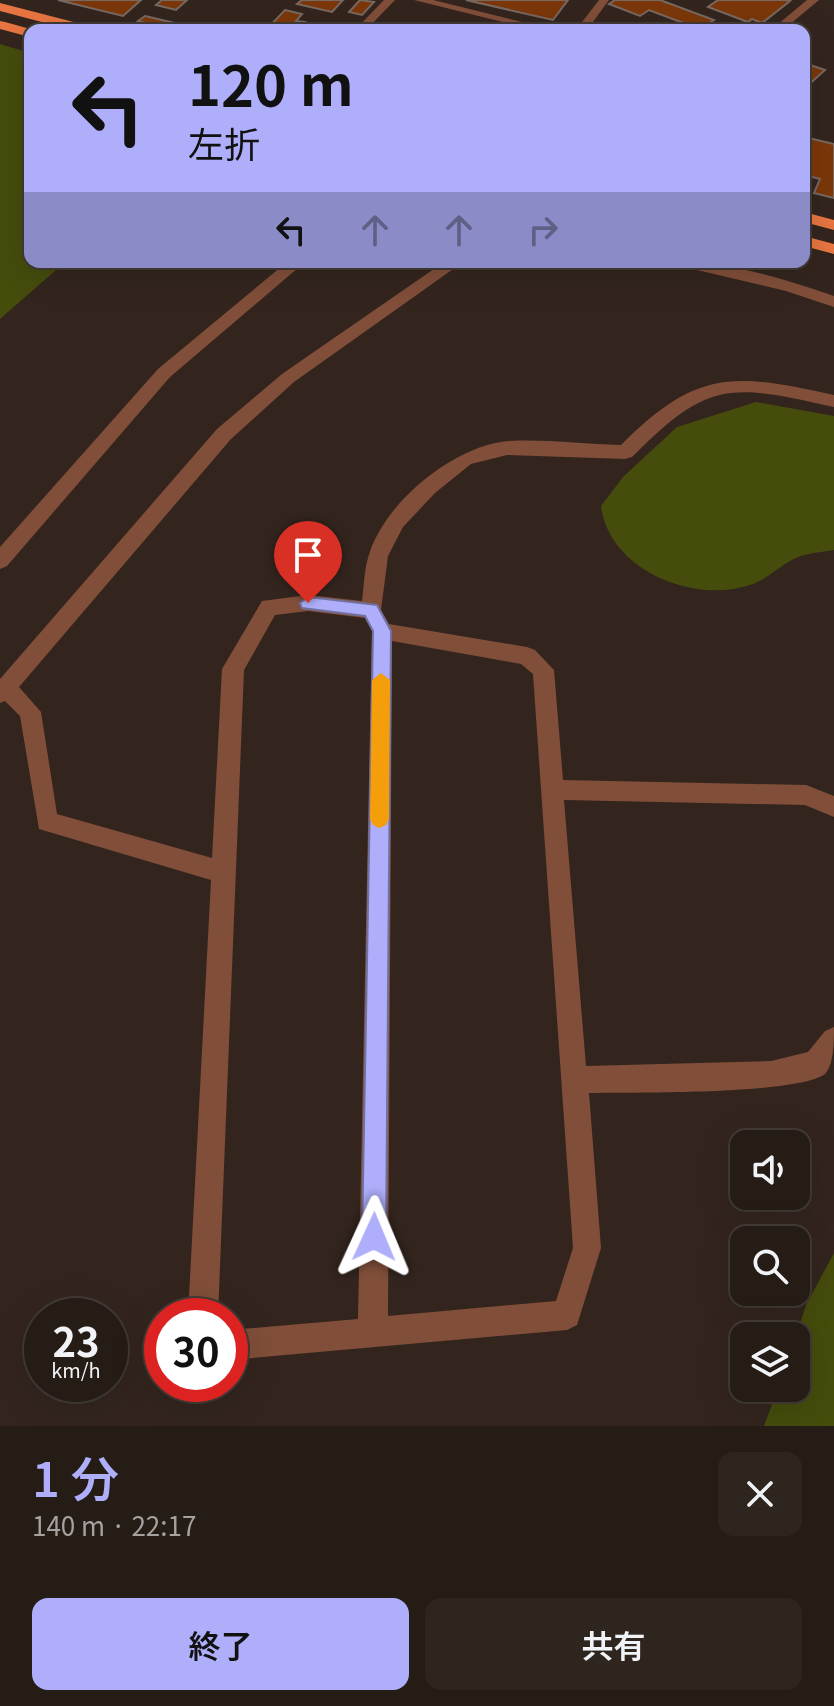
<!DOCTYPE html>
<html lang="ja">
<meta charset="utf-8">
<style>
:root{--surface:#261c16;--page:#2e251f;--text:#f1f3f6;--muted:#a4a1a1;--line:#423a35;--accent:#aeaefa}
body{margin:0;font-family:Georgia,"Noto Sans JP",serif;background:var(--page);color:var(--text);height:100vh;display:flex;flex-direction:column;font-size:30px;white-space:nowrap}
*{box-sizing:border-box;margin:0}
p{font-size:26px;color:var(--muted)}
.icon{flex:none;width:44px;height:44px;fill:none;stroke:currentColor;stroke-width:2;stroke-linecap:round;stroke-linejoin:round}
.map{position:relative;height:1426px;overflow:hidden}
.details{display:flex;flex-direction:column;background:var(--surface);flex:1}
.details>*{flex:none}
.guide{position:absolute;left:24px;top:24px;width:786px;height:244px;border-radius:16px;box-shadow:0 8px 32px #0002,0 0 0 2px var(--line);background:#aeaefa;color:#111;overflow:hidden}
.controls{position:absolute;left:730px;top:1130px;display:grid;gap:16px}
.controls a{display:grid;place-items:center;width:80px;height:80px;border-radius:16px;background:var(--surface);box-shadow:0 8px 32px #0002,0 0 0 2px var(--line);font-size:40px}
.speed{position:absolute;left:24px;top:1298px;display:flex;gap:16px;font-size:40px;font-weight:700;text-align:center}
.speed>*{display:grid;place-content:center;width:104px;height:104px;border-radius:50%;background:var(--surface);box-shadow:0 8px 32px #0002,0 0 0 2px var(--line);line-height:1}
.speed small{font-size:20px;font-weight:400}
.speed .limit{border:12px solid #d22;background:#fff;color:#111}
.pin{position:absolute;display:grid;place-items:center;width:68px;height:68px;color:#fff;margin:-82px -34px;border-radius:50% 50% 50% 0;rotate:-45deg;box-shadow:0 0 8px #0007}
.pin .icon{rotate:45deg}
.me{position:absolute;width:88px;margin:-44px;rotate:1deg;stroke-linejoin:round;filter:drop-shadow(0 0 6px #0008)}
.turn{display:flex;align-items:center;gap:28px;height:168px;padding:0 32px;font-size:36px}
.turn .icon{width:104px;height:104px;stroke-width:2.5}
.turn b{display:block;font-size:56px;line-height:68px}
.lanes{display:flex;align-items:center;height:76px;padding:0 32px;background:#0003;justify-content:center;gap:40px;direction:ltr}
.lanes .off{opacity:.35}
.round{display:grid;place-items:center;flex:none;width:84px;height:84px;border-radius:16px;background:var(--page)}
.headline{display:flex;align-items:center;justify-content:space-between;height:136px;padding:0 32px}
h1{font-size:48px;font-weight:600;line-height:60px;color:var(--accent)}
.button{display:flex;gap:16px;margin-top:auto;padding:16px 32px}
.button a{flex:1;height:92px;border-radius:16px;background:var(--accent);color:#111;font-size:32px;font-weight:600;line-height:92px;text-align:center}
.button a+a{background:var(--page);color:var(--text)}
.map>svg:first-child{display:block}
.green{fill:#454c0c}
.building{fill:#7b3709;stroke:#776860;stroke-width:2}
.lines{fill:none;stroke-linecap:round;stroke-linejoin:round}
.service{fill:#804e39;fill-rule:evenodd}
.minor{fill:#804e39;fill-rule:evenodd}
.trunk{fill:#e77542;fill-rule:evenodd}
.route{fill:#aeaefa;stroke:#7171a2;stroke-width:2}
.slow{fill:#f59e0b}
</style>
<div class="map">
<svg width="834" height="1426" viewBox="0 0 834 1426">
<rect width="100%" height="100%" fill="#33251e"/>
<!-- green -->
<g class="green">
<path d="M0 44 30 53V262H65L0 319Z"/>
<path d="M756 402 834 416V550C822 552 809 553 798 557 781 564 767 580 750 585 693 604 609 570 601 506L623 477 677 427Z"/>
<path d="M834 1253V1426H764L778 1388H796V1336L806 1305Z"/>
</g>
<!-- building -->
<g class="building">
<path d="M58 0H141L123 16Z"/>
<path d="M162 0H187L176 10 156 5Z"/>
<path d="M302 0H343L332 12 297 4Z"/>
<path d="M360 0 374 2 362 15 349 12Z"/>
<path d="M466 0H568L553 20Z"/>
<path d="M615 0H660L714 20 703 27 686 24 649 10 640 16 609 4Z"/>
<path d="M718 0H786L790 1 762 23 752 19 748 22 708 7Z"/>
<path d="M285 10 302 14 296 21 305 22 300 28 291 26 287 30H266Z"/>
<path d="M145 16 200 29 171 30 138 21Z"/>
<path d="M804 63 825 70 804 89Z"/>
<path d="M804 137 834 144V198L814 193 820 179 804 175Z"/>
</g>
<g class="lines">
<!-- service -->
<g class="service">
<path d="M384 0H395L366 30H355Z"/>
<path d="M414 0H433L554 30H535Z"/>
<path d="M599 0H609L587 30H576Z"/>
<path d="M807 0H819L783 30H771Z"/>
</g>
<!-- minor -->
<g class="minor">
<path d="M287 262H305L170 377 7 566 0 569V547L158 369Z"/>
<path d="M444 262H463L294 382 231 439 19 687 41 712 57 814 212 858 222 669 262 601 308 595 362 601C364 587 364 571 368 558 382 504 454 445 509 441 545 439 584 444 621 445 697 369 733 373 834 395V407C731 384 709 379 632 457L625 459 507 455 471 464 435 493 403 527 388 556 381 610 389 624 527 647 535 650 554 670 563 780 806 785 834 796V817L805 805 564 800 586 1066 771 1061 808 1052 825 1031 834 1027C834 1042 834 1064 825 1074 796 1095 632 1092 589 1093L601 1248 577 1325 567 1330 230 1360V1330L358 1319 372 631 365 618 308 611 275 615 244 670 218 1316H188L211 880 39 829 20 716 5 701 0 703V679L217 429 282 374ZM392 641 521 664 533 674 573 1248 556 1301 388 1316Z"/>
<path d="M678 262C731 262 784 279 834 296V307L786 291 680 266Z"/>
</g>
<!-- trunk -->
<g class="trunk">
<path d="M0 3 93 27 95 30H72L0 11Z"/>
<path d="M0 21 5 22 34 30H30V37L0 29Z"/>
<path d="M804 212 834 220V230L804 222Z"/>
<path d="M804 236 834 244V254L804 246Z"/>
</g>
</g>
<!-- route -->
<path class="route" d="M308 597 377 605 391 631 386 1237 382 1245 374 1248 366 1245 362 1237 373 631 365 616 302 608 300 603Z"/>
<!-- slow -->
<path class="slow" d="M381 673 390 680 389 819 386 825 379 828 373 825 370 819 372 680Z"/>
</svg>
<div class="controls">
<a><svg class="icon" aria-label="sound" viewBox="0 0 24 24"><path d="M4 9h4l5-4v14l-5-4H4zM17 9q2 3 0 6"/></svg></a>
<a><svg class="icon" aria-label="search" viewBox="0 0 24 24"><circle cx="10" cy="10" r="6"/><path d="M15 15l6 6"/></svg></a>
<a><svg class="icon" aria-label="layers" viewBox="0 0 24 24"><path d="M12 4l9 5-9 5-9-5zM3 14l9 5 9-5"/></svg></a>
</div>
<div class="speed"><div>23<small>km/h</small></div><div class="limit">30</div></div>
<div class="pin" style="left:308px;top:603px;background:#d93025"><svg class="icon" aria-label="arrive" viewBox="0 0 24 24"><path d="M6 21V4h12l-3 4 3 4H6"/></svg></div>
<svg class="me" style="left:374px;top:1237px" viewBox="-20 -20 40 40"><path d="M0-17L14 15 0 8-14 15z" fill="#aeaefa" stroke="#fff" stroke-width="4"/></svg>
<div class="guide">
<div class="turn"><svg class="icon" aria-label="left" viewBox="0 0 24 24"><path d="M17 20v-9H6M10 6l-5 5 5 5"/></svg><div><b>120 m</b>左折</div></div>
<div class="lanes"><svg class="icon" aria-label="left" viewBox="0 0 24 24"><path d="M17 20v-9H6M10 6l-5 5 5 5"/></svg><svg class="icon off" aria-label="ahead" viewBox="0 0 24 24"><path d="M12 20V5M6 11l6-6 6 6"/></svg><svg class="icon off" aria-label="ahead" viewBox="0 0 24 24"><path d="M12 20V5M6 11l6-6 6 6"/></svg><svg class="icon off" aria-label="right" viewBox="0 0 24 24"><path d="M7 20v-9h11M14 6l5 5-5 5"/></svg></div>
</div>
</div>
<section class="details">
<div class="headline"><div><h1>1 分</h1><p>140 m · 22:17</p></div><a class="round"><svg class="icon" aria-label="close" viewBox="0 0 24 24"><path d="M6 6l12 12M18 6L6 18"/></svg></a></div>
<div class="button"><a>終了</a><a>共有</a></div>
</section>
